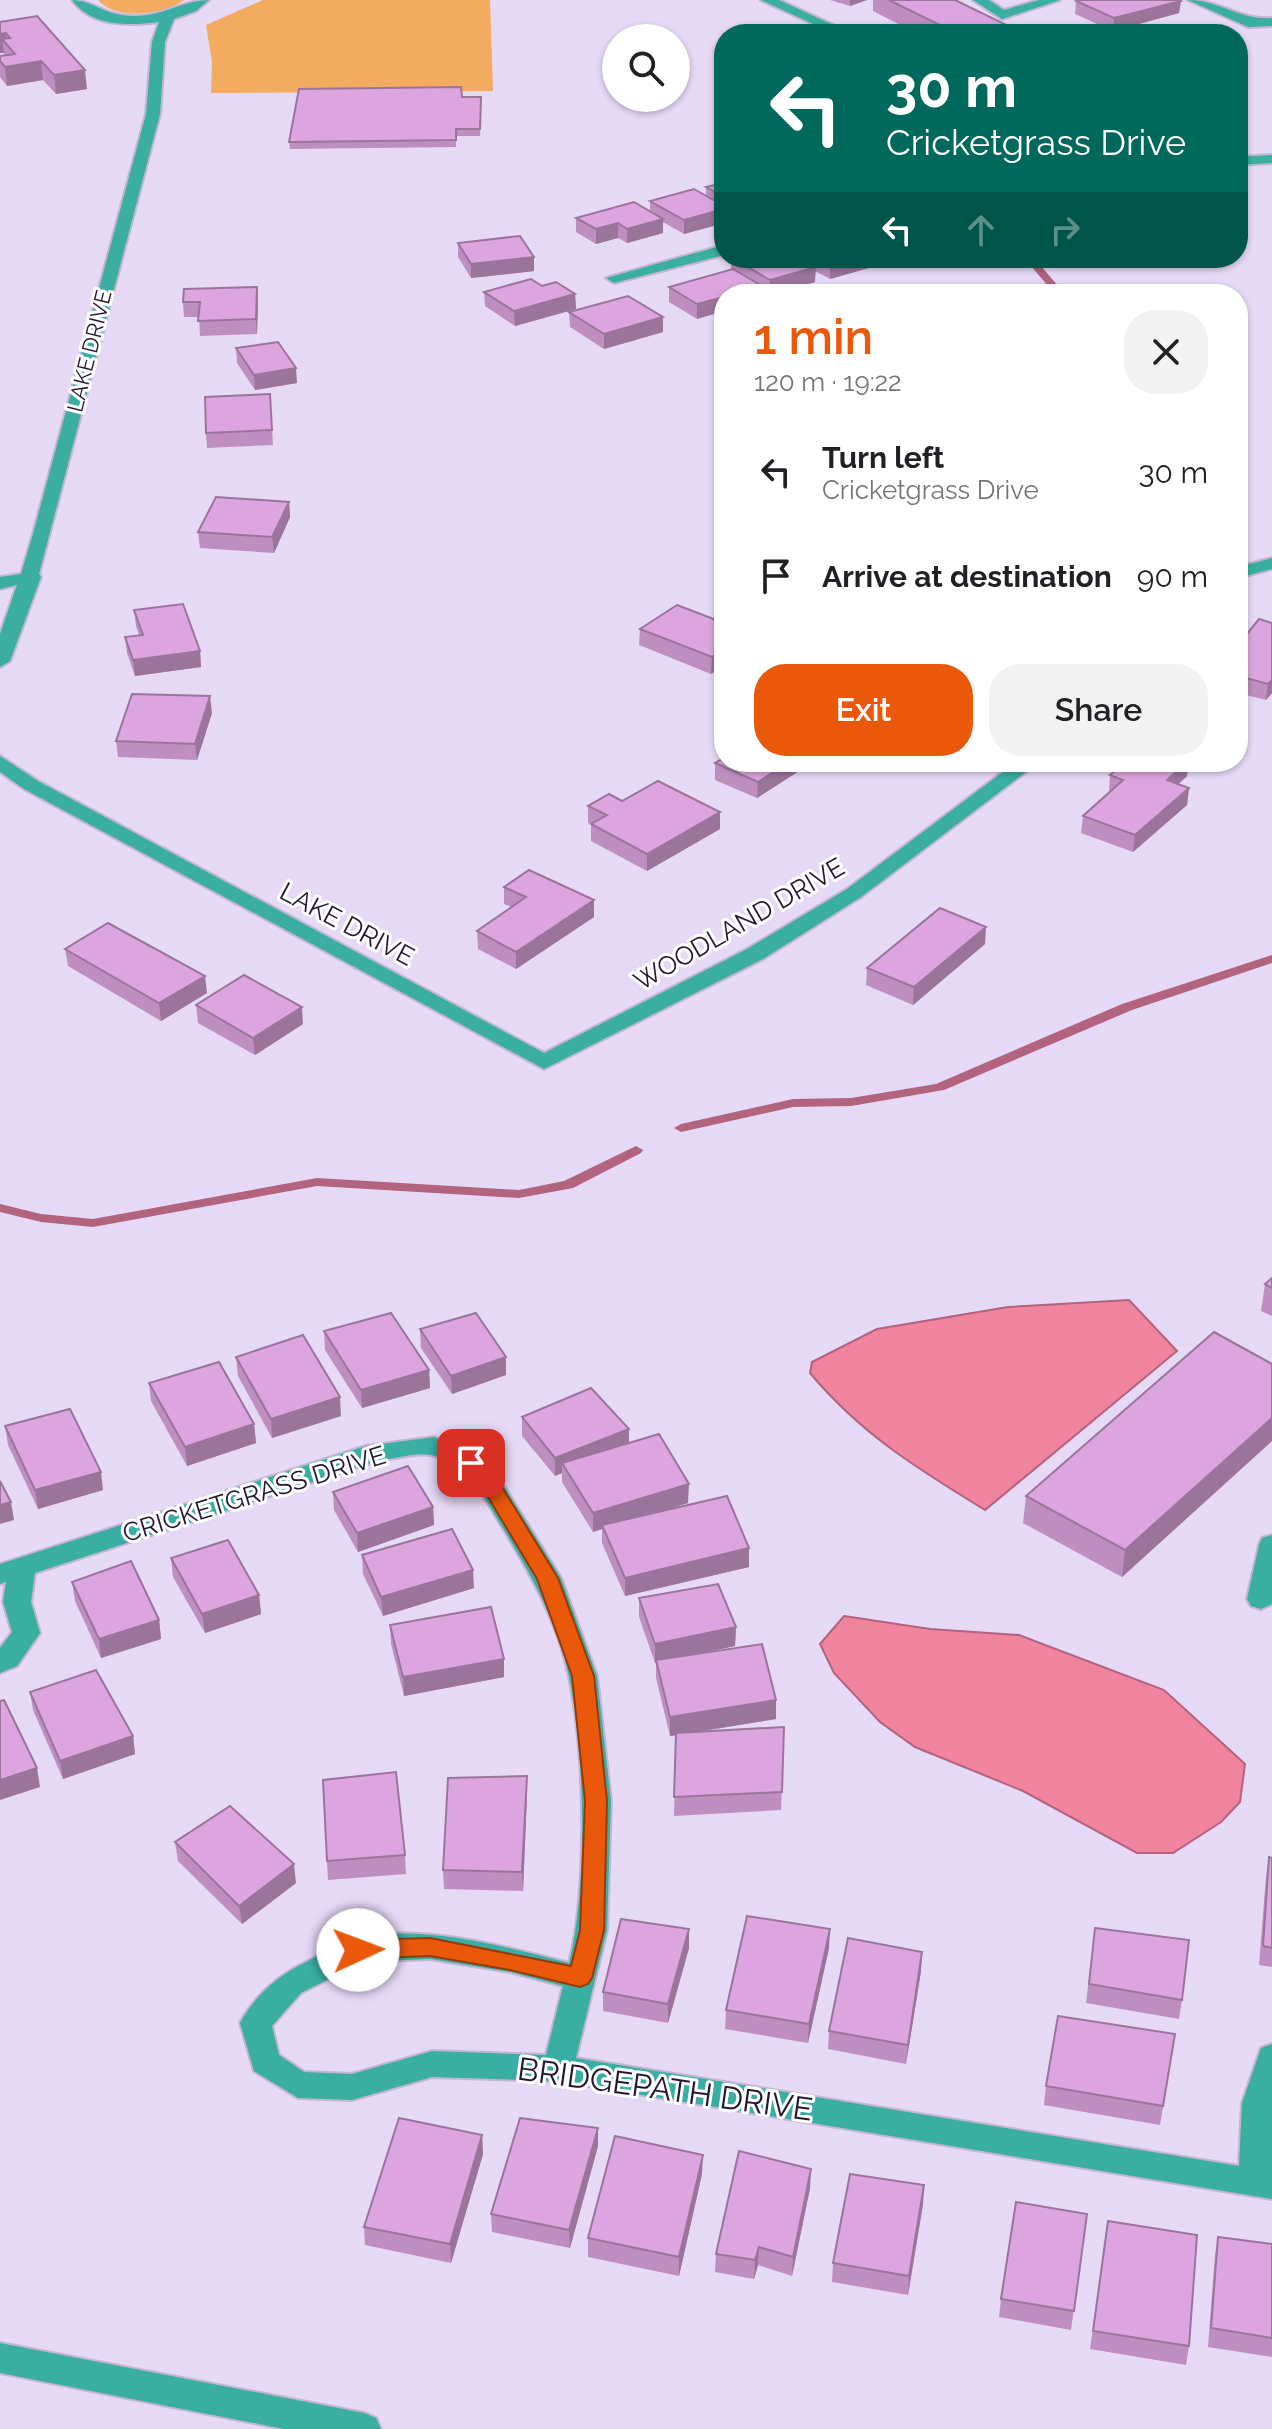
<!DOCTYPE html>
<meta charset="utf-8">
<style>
:root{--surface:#fff;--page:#f2f2f2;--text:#202124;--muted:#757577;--accent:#ea580c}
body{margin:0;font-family:Raleway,sans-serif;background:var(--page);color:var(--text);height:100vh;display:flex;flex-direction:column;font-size:30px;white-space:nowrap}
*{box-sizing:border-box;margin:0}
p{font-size:26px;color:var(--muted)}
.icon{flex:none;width:44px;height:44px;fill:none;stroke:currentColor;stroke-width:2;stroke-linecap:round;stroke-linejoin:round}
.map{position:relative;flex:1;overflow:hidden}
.sheet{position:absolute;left:714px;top:284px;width:534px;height:488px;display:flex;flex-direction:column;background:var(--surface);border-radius:32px;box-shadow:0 2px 6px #0004}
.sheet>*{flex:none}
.guide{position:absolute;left:714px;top:24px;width:534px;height:244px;border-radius:32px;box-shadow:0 2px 6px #0004;background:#00695c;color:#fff;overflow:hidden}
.fabs{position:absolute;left:602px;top:24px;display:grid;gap:16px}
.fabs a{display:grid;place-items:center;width:88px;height:88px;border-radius:50%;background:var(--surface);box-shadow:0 2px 6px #0004;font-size:40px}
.pin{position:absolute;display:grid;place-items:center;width:68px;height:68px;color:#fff;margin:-34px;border-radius:16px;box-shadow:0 4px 12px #0006}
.me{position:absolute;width:88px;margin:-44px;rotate:88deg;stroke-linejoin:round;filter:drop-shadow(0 0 6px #0008)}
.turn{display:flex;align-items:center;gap:28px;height:168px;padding:0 40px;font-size:36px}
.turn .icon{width:104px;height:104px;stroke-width:2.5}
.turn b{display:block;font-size:56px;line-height:68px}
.lanes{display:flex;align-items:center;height:76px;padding:0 40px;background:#0003;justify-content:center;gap:40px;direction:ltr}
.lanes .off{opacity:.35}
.round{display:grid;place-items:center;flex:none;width:84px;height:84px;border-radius:32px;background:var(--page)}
.overview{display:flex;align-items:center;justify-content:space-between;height:136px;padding:0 40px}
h1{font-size:48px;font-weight:600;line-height:60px;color:var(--accent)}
.primary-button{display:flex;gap:16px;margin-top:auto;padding:16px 40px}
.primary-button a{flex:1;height:92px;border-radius:32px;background:var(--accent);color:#fff;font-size:32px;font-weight:600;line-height:92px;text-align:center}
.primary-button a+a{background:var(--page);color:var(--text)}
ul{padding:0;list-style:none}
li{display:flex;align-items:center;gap:24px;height:104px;padding:0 40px}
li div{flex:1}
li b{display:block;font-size:30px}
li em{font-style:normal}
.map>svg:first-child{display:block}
.green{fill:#f3ab60}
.water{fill:#f0849e;stroke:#b2637d;stroke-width:2}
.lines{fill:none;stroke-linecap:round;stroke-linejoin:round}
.stream{fill:#b2637d;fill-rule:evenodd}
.minor-casing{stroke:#c3b6d2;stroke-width:4}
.minor{fill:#3aaea2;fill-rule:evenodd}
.wall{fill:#be8ec0}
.shaded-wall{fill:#9b749c}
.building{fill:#dda5df;stroke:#9b749c;stroke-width:2}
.route{fill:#ea580c;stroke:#983908;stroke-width:2}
.labels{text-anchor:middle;stroke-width:6;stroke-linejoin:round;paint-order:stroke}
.far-street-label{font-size:22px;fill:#231630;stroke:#fff}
.street-label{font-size:26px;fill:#231630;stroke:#fff}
.near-street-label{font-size:32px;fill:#231630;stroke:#fff}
</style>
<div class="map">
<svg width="1272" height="2429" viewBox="0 0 1272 2429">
<rect width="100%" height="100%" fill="#e6d9f6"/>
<!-- green -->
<g class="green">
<path d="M98 0H184C164 15 115 21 98 0Z"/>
<path d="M263 0H490L493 91 211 93 212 62 206 25Z"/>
</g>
<!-- water -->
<g class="water">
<path d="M1129 1300 1177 1351 985 1510C918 1469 861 1434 810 1373L812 1362 877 1329 1008 1307Z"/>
<path d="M844 1616 930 1629 1019 1635 1164 1690 1245 1764 1240 1802 1221 1822 1173 1853H1137L1023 1791 915 1747 880 1722 834 1673 820 1644Z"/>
</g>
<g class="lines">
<!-- stream -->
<g class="stream">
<path d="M1024 258H1034L1065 294H1055Z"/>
<path d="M1272 955V963L1132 1010 944 1090 851 1106 793 1107 681 1132 674 1128 681 1124 793 1099 851 1098 936 1084 1122 1004Z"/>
<path d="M636 1146 643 1150 641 1153 573 1188 519 1198 317 1186 93 1227 41 1222 0 1212V1204L41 1214 93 1219 317 1178 519 1190 564 1181Z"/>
</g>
<!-- minor casing -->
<g class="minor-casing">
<g id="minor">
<path d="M72 0C93 0 105 17 136 16 163 16 184 0 209 0L196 11 174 19 165 42 160 114 39 574 41 577 10 661 0 667V634L17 585 0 589V577L21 574 33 534 146 114 152 42 159 22C128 26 92 27 72 0Z"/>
<path d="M761 0H779L853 34H835Z"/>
<path d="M973 0H989L1004 10 1039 0H1060L1002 19Z"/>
<path d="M1188 0C1219 0 1242 21 1272 18V26L1248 27Z"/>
<path d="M1272 155V163L1238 165V157Z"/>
<path d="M724 245V255L614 283 606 278Z"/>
<path d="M1272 558V569L1238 578V567Z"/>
<path d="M0 756 38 781 544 1053 747 949 847 889 1016 762H1039L861 897 763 959 544 1069 24 789 0 772Z"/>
<path d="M434 1437 480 1457 504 1486 561 1578 597 1676 611 1801 607 1930 576 2058 1239 2166 1242 2103 1261 2048 1272 2044V2199L558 2081 432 2077 352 2100 298 2098 254 2071 240 2023C255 1995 279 1975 306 1962 322 1954 339 1942 356 1938 423 1924 504 1946 569 1963 588 1887 585 1754 569 1677 558 1622 528 1569 499 1522 484 1495 464 1462 431 1455 416 1452 393 1459 377 1461L35 1573 31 1602 40 1633 17 1666 0 1673V1648L12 1632 3 1602 6 1582 0 1584V1564L366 1446ZM430 1959 510 1972 563 1986 546 2055 432 2051 352 2074 304 2072 279 2055 272 2026 301 1993 362 1962Z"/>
<path d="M1272 1535V1604L1261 1609 1251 1606 1247 1599 1259 1545 1262 1538Z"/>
<path d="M0 2343 364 2413 376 2418 381 2429H284L0 2373Z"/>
</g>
</g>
<!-- minor -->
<use href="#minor" class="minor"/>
</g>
<!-- wall -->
<g class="wall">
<path d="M830 0H867L850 6Z"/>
<path d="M873 0H955L1025 34H918L873 11Z"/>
<path d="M1076 1H1181L1179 13 1113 31 1075 14Z"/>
<path d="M0 22 87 89 56 94 43 80 7 86 0 77V56L4 55V53H0Z"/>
<path d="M462 97H481L480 136H456V147L290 149 289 142Z"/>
<path d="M724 183V223L684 234 663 222V233L627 243 618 238 596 244 576 232V218L650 211V201L706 196V187Z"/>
<path d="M458 243 534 257V271L471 278 458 257Z"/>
<path d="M731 258H873L872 267 830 279 815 271V282L772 294H768L762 290 761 294 697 319 669 302V287L731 270Z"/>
<path d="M875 258H917L890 266Z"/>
<path d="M542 286 575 294 576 309 515 326 485 306 484 292Z"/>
<path d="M257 287 258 302 257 334 200 336 199 317H184L183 302Z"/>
<path d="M569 312 663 317V332L604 349 570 327Z"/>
<path d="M236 348 297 383 255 390 237 363Z"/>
<path d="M270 394 273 445 207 448 206 433Z"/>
<path d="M289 502 290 517 274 553 200 548 198 532Z"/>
<path d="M134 610 200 651 201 667 135 676 127 653 125 637 139 635 136 626Z"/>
<path d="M724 623V665L711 674 639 645 640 629Z"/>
<path d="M1272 623V693L1266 700 1238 693V645Z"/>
<path d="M212 713 197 760 118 757 116 741Z"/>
<path d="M813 762 757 798 715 780V763Z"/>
<path d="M1126 762H1188L1187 776 1178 784 1189 788 1187 805 1133 852 1081 833 1083 816 1109 792 1110 775Z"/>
<path d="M622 801 720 812V829L647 871 591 841V824L588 823V806Z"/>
<path d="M504 887 594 900V917L516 969 478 949 477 931 512 907 504 904Z"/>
<path d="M985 944 913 1005 866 985 867 968Z"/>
<path d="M65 949 207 993 161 1021 68 966Z"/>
<path d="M196 1005 303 1024 255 1055 198 1023Z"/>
<path d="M1272 1278V1316L1261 1311 1265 1284Z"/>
<path d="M420 1329 506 1357V1375L452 1394 421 1348Z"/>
<path d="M324 1331 429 1370 430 1388 362 1408 325 1350Z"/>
<path d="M236 1357 341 1416 272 1438 238 1376Z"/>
<path d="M1272 1364V1441L1122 1577 1023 1523 1026 1496Z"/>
<path d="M149 1383 254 1424 256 1443 187 1466 151 1401Z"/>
<path d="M522 1417 629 1429V1443L688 1503 659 1512 749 1548V1567L625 1596 602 1543V1529L593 1532 562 1482V1473L555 1476 522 1436Z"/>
<path d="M5 1426 103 1490 38 1509 8 1445Z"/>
<path d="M333 1492 433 1507 434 1525 358 1552 334 1510Z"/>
<path d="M362 1555 474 1588 383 1616 363 1574Z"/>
<path d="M171 1558 259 1595 261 1614 205 1633 173 1577Z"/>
<path d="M72 1582 159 1620 161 1639 101 1658 75 1601Z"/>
<path d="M639 1598 736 1627 735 1646 702 1653 776 1719 697 1732 784 1727 781 1810 674 1816 676 1735 670 1736 656 1678V1662L655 1663 639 1617Z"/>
<path d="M390 1625 504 1677 404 1696 391 1644Z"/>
<path d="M30 1692 133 1736 135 1754 63 1779 33 1710Z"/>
<path d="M527 1776V1794L523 1891 444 1889 443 1870Z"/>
<path d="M175 1842 296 1883 242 1924 178 1861Z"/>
<path d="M405 1855 406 1874 328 1880 327 1861Z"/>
<path d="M1269 1857 1272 1858V1967L1259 1965 1266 1876Z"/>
<path d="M1095 1928 1182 2000 1179 2019 1086 2003Z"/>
<path d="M689 1929V1948L668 2023 603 2011V1992Z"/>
<path d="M829 1948 808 2043 725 2029 726 2010Z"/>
<path d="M921 1971 906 2064 828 2049 829 2031Z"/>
<path d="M1175 2034 1160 2125 1044 2105 1046 2086Z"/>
<path d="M598 2128V2146L570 2248 492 2232 491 2214Z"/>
<path d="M482 2135 483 2154 451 2263 365 2245 364 2227Z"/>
<path d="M702 2174 679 2276 588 2257V2238Z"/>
<path d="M924 2185 923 2204 908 2295 832 2282 833 2263Z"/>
<path d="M810 2188 792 2276 758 2265 754 2279 715 2272 716 2254Z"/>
<path d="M1087 2214 1071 2330 999 2317 1001 2299Z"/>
<path d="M1108 2221 1189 2346 1186 2365 1090 2349Z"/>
<path d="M1218 2237 1272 2244V2357L1208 2347 1215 2255Z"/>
</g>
<!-- shaded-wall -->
<g class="shaded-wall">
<path d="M850 0H867L850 6Z"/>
<path d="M1181 1 1179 13 1113 31 1114 18Z"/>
<path d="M6 33 7 45 2 39 4 53H0V34Z"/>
<path d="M41 61 43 80 7 86 5 67Z"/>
<path d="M85 70 87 89 56 94 54 75Z"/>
<path d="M724 209V223L684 234V220Z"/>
<path d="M663 219V233L627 243V229Z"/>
<path d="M618 223V238L596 244V229Z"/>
<path d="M534 257V271L471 278V264Z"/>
<path d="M854 258H873L872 267 830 279V265Z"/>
<path d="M890 258H917L890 266Z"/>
<path d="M816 267 815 282 769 294 770 280Z"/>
<path d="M762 286 761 294H734Z"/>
<path d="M257 287 258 302 257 334 256 319Z"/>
<path d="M575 294 576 309 515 326 514 311Z"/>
<path d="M724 297V311L697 319V304Z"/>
<path d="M663 317V332L604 349V334Z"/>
<path d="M296 368 297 383 255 390 254 375Z"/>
<path d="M289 502 290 517 274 553 272 537Z"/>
<path d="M724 649V665L711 674 712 657Z"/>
<path d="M200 651 201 667 135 676 133 660Z"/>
<path d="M1272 680V693L1266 700 1268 684Z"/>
<path d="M210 696 212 713 197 760 195 744Z"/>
<path d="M788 762H813L757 798 758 782Z"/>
<path d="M1186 762H1188L1187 776 1165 797 1167 780Z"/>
<path d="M1189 788 1187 805 1133 852 1135 835Z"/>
<path d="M720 812V829L647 871V854Z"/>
<path d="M594 900V917L516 969V952Z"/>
<path d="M986 927 985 944 913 1005 914 987Z"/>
<path d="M205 976 207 993 161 1021 159 1003Z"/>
<path d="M302 1007 303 1024 255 1055 253 1038Z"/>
<path d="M506 1357V1375L452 1394 451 1376Z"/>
<path d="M429 1370 430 1388 362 1408 361 1390Z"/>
<path d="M340 1397 341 1416 272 1438 271 1419Z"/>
<path d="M1272 1418V1441L1122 1577 1125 1550Z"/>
<path d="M254 1424 256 1443 187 1466 185 1447Z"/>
<path d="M629 1429V1447L562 1463V1473L555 1476V1458Z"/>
<path d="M101 1472 103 1490 38 1509 35 1490Z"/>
<path d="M689 1484 688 1503 604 1529 602 1525V1529L593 1532V1513Z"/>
<path d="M11 1502 14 1520 0 1524V1505Z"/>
<path d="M433 1507 434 1525 358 1552 357 1533Z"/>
<path d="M749 1548V1567L625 1596V1578Z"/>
<path d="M473 1570 474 1588 383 1616 381 1597Z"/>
<path d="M259 1595 261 1614 205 1633 202 1614Z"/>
<path d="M159 1620 161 1639 101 1658 99 1639Z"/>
<path d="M736 1627 735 1646 655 1663V1644Z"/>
<path d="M504 1659V1677L404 1696 403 1677Z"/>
<path d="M776 1700V1719L670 1736V1717Z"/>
<path d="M133 1736 135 1754 63 1779 60 1761Z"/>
<path d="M37 1768 40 1787 0 1800V1780Z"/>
<path d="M527 1776V1794L523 1891 522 1872Z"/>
<path d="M294 1864 296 1883 242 1924 239 1906Z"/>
<path d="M689 1929V1948L668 2023V2004Z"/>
<path d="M830 1929 829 1948 808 2043 809 2024Z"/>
<path d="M922 1952 921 1971 906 2064 908 2045Z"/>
<path d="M598 2128V2146L570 2248 569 2230Z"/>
<path d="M482 2135 483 2154 451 2263 450 2244Z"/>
<path d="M703 2155 702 2174 679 2276V2257Z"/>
<path d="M811 2169 810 2188 792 2276 793 2257Z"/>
<path d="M924 2185 923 2204 908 2295 909 2276Z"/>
<path d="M759 2247 758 2265 754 2279 755 2260Z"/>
</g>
<!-- building -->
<g class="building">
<path d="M889 0H955L1025 34H958Z"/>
<path d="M1078 0H1179L1181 1 1114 18 1076 1Z"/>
<path d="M37 16 85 70 54 75 41 61 5 67 0 61V56L15 54 2 39 10 38 6 33 0 34V22Z"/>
<path d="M461 87 462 97H481L480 129H456V140L289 142 299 89Z"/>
<path d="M724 183V197L706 187Z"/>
<path d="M694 189 724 206V209L684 220 650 201Z"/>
<path d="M634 202 663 219 627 229 618 223 596 229 576 218Z"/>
<path d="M520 236 534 257 471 264 458 243Z"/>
<path d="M732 258H800L816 267 770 280Z"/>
<path d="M818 258H854L830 265Z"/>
<path d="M733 269 762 286 734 294H724V297L697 304 669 287Z"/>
<path d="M531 279 542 286 556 282 575 294 514 311 484 292Z"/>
<path d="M257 287 256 319 198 321 200 302H183L184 289Z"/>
<path d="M628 296 663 317 604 334 569 312Z"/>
<path d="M278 342 296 368 254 375 236 348Z"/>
<path d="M270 394 272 430 206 433 205 397Z"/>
<path d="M216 497 289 502 272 537 198 532Z"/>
<path d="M183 604 200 651 133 660 125 637 143 635 134 610Z"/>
<path d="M677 605 724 623V649L712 657 640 629Z"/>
<path d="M1259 619 1272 623V680L1268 684 1238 676V645Z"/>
<path d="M132 694 210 696 195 744 116 741Z"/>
<path d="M724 758V762H788L758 782 715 763Z"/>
<path d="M1126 762H1186L1167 780 1189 788 1135 835 1083 816 1123 780 1110 775Z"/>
<path d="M658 781 720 812 647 854 591 824 607 815 588 806 609 794 622 801Z"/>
<path d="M529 870 594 900 516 952 477 931 526 897 504 887Z"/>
<path d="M940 908 986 927 914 987 867 968Z"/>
<path d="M108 923 205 976 159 1003 65 949Z"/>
<path d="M244 975 302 1007 253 1038 196 1005Z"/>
<path d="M1272 1278V1288L1265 1284Z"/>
<path d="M391 1313 429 1370 361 1390 324 1331Z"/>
<path d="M476 1313 506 1357 451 1376 420 1329Z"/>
<path d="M1214 1332 1272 1364V1418L1125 1550 1026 1496Z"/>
<path d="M303 1335 340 1397 271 1419 236 1357Z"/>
<path d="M219 1362 254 1424 185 1447 149 1383Z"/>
<path d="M591 1388 629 1429 555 1458 522 1417Z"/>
<path d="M70 1409 101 1472 35 1490 5 1426Z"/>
<path d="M659 1434 689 1484 593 1513 562 1463Z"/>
<path d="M408 1466 433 1507 357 1533 333 1492Z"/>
<path d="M0 1481 11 1502 0 1505Z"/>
<path d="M727 1496 749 1548 625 1578 602 1525Z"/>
<path d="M452 1529 473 1570 381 1597 362 1555Z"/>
<path d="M228 1540 259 1595 202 1614 171 1558Z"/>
<path d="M131 1561 159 1620 99 1639 72 1582Z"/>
<path d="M718 1584 736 1627 655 1644 639 1598Z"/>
<path d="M491 1607 504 1659 403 1677 390 1625Z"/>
<path d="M762 1644 776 1700 670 1717 656 1660Z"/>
<path d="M96 1670 133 1736 60 1761 30 1692Z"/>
<path d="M4 1700 37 1768 0 1780V1701Z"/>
<path d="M784 1727 782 1792 674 1797 676 1733Z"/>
<path d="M396 1772 405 1855 327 1861 323 1780Z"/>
<path d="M527 1776 522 1872 443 1870 448 1778Z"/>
<path d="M230 1806 294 1864 239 1906 175 1842Z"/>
<path d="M1269 1857 1272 1858V1948L1263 1946Z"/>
<path d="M747 1916 830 1929 809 2024 726 2010Z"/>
<path d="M621 1919 689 1929 668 2004 603 1992Z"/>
<path d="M1095 1928 1189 1940 1182 2000 1089 1984Z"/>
<path d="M848 1938 922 1952 908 2045 829 2031Z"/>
<path d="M1058 2016 1175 2034 1163 2106 1046 2086Z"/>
<path d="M399 2118 482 2135 450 2244 364 2227Z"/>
<path d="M520 2118 598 2128 569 2230 491 2214Z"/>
<path d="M615 2136 703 2155 679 2257 588 2238Z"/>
<path d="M739 2151 811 2169 793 2257 759 2247 755 2260 716 2254Z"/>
<path d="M850 2174 924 2185 909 2276 833 2263Z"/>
<path d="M1016 2202 1087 2214 1074 2311 1001 2299Z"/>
<path d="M1108 2221 1197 2235 1189 2346 1093 2331Z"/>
<path d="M1218 2237 1272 2244V2338L1211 2328Z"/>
</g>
<!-- route -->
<path class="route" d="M471 1456 478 1458 502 1487 558 1578 594 1676 607 1801 604 1930 592 1978 588 1984 580 1987 510 1970 430 1956 358 1959 349 1956 346 1950 349 1943 358 1940 430 1938 571 1966 580 1930 585 1801 572 1676 537 1579 488 1497 461 1463Z"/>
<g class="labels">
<!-- far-street labels -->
<g class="far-street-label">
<text transform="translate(89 351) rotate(-76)" y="8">LAKE DRIVE</text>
</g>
<!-- street labels -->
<g class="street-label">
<text transform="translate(347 924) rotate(28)" y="9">LAKE DRIVE</text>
<text transform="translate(739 924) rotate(-30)" y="9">WOODLAND DRIVE</text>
<text transform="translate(254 1494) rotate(-17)" y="9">CRICKETGRASS DRIVE</text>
</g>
<!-- near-street labels -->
<g class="near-street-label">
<text transform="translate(665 2089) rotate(8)" y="11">BRIDGEPATH DRIVE</text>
</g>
</g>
</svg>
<div class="fabs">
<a><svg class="icon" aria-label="search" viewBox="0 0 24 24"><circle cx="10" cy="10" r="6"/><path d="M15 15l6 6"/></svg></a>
</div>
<div class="pin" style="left:471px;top:1463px;background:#d93025"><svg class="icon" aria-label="arrive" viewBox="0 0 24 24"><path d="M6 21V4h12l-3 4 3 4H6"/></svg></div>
<svg class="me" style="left:358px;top:1950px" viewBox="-20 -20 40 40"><circle r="19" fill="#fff"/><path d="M0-13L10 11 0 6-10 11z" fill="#ea580c"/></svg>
<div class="guide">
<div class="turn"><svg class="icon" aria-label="left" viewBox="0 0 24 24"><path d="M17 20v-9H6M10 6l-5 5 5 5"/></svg><div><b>30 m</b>Cricketgrass Drive</div></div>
<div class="lanes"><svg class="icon" aria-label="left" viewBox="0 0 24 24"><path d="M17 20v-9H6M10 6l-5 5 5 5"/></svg><svg class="icon off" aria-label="ahead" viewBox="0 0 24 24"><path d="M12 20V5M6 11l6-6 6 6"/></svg><svg class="icon off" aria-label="right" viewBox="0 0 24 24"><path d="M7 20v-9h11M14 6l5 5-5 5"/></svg></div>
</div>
<section class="sheet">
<div class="overview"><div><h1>1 min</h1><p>120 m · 19:22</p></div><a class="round"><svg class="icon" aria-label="close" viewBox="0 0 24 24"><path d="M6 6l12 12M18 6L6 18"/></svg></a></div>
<ul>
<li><svg class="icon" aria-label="left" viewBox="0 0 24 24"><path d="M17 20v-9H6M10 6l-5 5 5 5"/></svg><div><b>Turn left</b><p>Cricketgrass Drive</p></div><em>30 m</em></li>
<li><svg class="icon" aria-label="arrive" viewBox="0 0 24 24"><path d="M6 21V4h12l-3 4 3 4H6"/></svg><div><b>Arrive at destination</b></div><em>90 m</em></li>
</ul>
<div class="primary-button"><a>Exit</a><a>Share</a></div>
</section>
</div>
